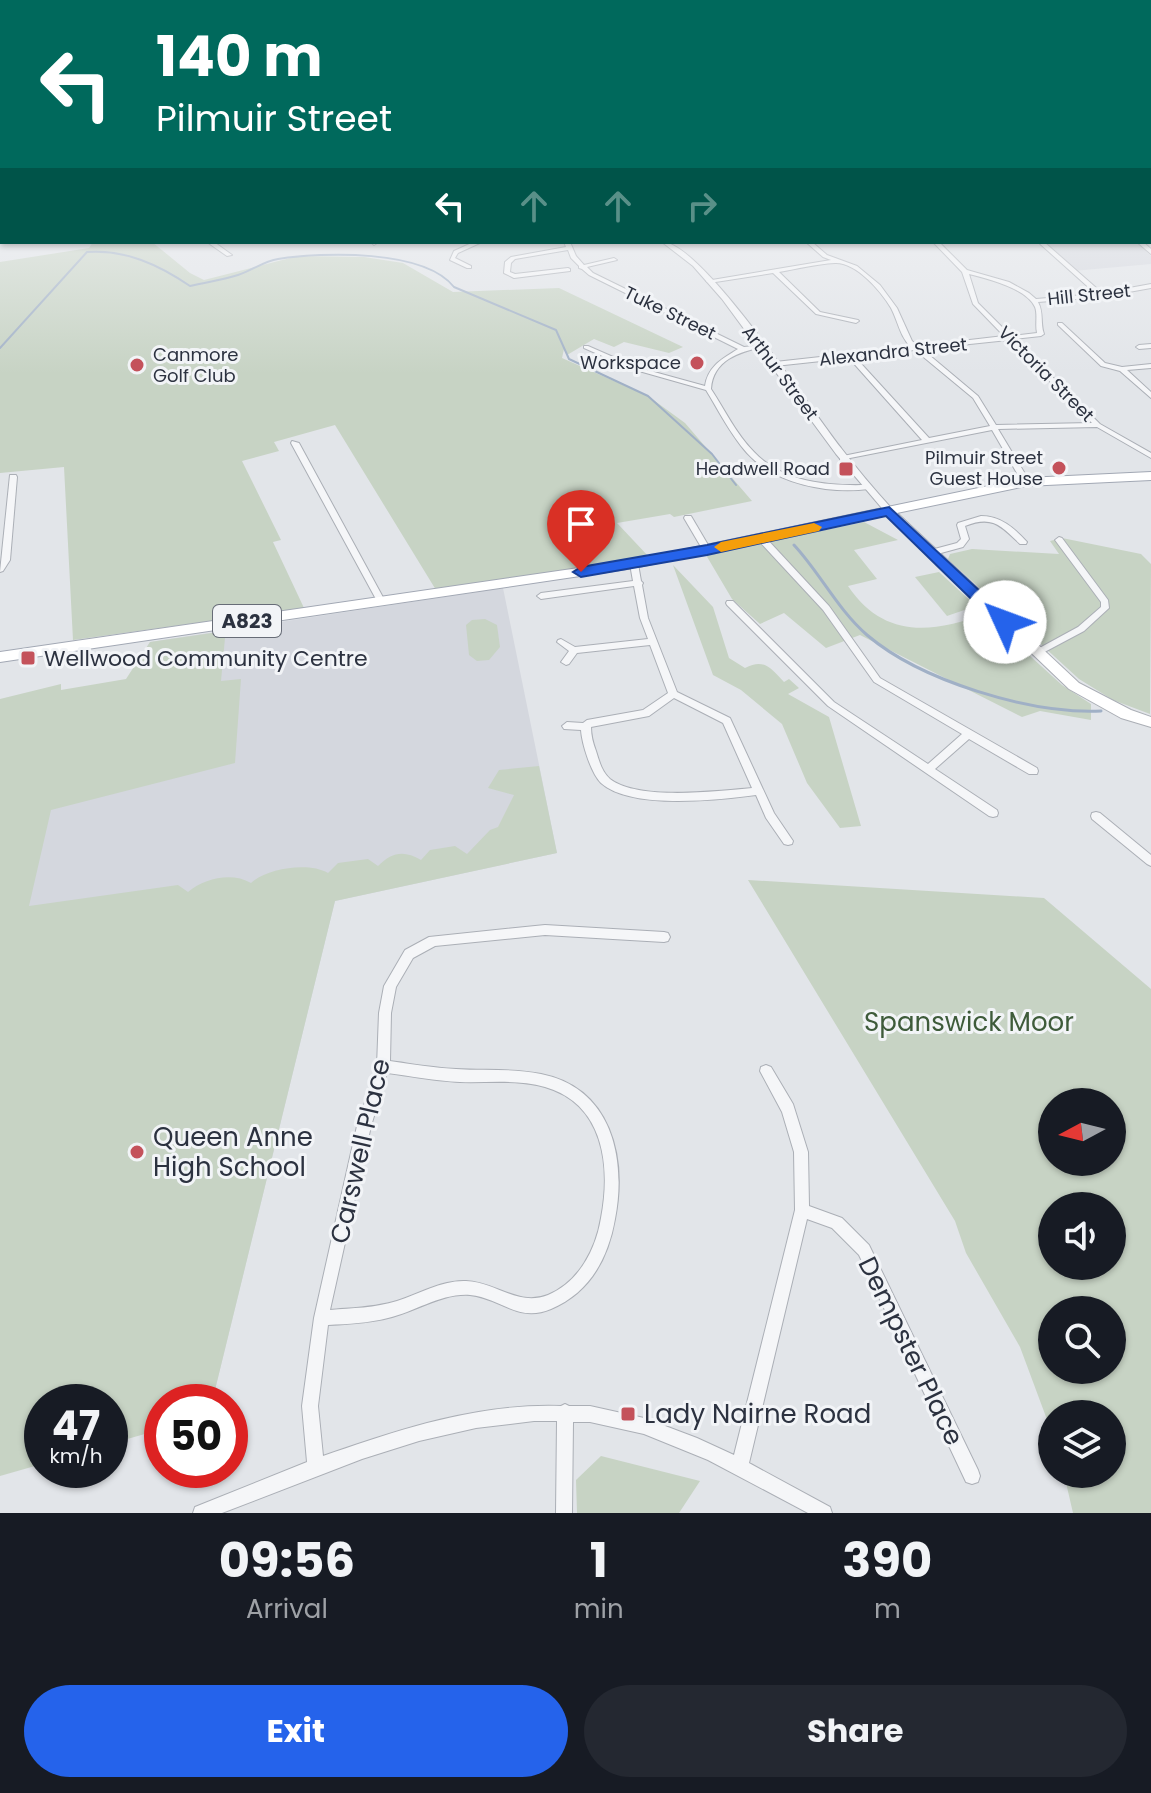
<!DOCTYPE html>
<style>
:root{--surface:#171b24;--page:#242831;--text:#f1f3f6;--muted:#9ea1a6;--accent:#2563eb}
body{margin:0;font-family:Poppins,sans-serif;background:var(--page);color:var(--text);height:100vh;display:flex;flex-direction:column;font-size:30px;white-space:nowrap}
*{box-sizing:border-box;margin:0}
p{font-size:26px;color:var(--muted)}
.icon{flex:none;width:44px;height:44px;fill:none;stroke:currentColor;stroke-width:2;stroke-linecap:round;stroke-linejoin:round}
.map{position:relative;height:1513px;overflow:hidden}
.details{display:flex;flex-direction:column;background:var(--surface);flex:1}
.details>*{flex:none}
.banner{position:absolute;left:0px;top:0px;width:1152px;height:244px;box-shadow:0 2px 6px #0004;background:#00695c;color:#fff;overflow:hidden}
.needle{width:52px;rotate:263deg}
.fabs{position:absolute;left:1038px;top:1088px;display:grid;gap:16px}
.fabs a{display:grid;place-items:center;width:88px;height:88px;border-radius:50%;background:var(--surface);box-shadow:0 2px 6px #0004;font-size:40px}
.speed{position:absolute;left:24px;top:1384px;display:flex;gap:16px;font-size:40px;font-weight:700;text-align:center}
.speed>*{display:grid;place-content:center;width:104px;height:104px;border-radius:50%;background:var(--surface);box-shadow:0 2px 6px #0004;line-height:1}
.speed small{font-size:20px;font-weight:400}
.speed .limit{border:12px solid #d22;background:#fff;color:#111}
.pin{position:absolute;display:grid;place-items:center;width:68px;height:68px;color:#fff;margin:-82px -34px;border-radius:50% 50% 50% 0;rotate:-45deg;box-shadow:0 0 8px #0007}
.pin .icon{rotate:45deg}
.me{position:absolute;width:88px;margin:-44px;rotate:313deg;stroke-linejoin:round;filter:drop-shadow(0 0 6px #0008)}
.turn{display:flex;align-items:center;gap:28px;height:168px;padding:0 24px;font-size:36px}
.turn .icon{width:104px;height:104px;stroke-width:2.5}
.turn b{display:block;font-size:56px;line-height:68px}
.lanes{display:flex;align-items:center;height:76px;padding:0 24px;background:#0003;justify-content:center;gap:40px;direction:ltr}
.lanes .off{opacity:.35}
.eta{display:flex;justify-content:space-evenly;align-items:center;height:136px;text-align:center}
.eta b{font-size:48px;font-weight:700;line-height:56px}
.primary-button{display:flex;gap:16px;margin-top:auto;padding:16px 24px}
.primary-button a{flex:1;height:92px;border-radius:48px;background:var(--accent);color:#fff;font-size:32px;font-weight:700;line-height:92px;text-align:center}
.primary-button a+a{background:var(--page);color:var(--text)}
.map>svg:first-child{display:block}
.built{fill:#d4d7de}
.green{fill:#c7d3c4;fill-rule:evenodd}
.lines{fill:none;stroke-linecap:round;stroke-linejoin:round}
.stream-far1{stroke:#a0b0c6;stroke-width:2}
.stream{stroke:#a0b0c6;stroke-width:3}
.minor-casing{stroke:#abafb6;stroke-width:2}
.tertiary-casing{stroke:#abafb6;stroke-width:2}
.secondary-casing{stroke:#abafb6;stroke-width:2}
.primary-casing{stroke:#a2a8b4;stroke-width:2}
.minor{fill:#f5f6f8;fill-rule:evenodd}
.tertiary{fill:#f5f6f8;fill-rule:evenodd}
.secondary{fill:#fff;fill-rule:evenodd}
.primary{fill:#fff;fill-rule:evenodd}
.route{fill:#2563eb;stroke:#184099;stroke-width:2}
.slow{fill:#f59e0b}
.poi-dot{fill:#c4525b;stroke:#f2f4f7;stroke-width:3}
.labels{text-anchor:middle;stroke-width:6;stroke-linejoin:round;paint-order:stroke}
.far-street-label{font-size:18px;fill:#2c3240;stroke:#f2f4f7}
.far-poi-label{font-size:18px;fill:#2c3240;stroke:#f2f4f7;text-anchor:end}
.shield{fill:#f2f4f7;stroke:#676c77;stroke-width:2}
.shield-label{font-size:20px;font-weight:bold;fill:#2c3240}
.poi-label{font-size:22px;fill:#2c3240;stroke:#f2f4f7;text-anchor:start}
.near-park-label{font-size:26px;fill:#3e5b3a;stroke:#f2f4f7}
.near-poi-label{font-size:26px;fill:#2c3240;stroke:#f2f4f7;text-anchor:start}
.near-street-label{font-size:26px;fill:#2c3240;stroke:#f2f4f7}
</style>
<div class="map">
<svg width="1151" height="1513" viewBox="0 0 1151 1513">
<rect width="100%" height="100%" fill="#e2e5e9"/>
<!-- built -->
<g class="built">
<path d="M1042 242H1137L1151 256V264L1073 271Z"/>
<path d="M503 588 557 853 335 901 212 1402H42L0 805 127 679 150 642Z"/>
</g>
<!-- green -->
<g class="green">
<path d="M93 242H152L190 273 204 280 298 256 364 257 403 263 453 292 559 288 683 347 669 353 624 342 614 347 594 339 567 355 564 349 562 358 648 396 685 423 752 501 674 517 670 514 617 523 649 557 436 590 335 425 274 442 279 451 242 461 281 540 273 542 304 608 73 640 64 467 0 473V262L89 248Z"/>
<path d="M864 522 898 540 854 550 877 579 848 586C883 638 931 634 984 614L1062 685 1091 704V720L1040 711 1022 717 860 635 826 648 784 613 760 624 732 599 706 555Z"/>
<path d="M1062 538 1141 554 1151 564 1150 714 1113 700 1079 679 948 559 950 554 972 549 1059 554 1050 541Z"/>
<path d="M673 565 713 607 729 658 745 668C764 658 771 668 784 682L789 679 799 688 788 694 829 717 861 826 840 828 807 783 782 724 741 690 713 675Z"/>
<path d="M939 572 976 606 947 616 915 577Z"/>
<path d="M485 619 497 625 500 647 489 660 477 661 469 655 466 625 472 620Z"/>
<path d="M267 625 252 634 225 638 221 681 241 679 235 763 51 810 29 906 178 885 188 892C205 878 232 872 251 883 267 868 309 862 328 873L338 863 368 859 378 866C392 852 404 850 421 860L430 850 455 846 467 854 490 830 498 827 514 795 488 788 499 770 539 766 557 853 335 901 212 1402H162V1429L110 1444V1402H42V1464L0 1476V699L61 684V690L126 679 150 642Z"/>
<path d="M748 880 1044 898 1151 989V1513H1073L1064 1474H1112V1414H1052V1433L1020 1347 966 1253 955 1221ZM1052 1102H1112V1162H1052ZM1052 1206H1112V1266H1052ZM1112 1310V1370H1052V1310Z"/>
<path d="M601 1456 700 1481 679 1513H577L576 1480Z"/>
</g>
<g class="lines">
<!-- stream-far1 -->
<path class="stream-far1" d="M0 348 87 252C125 249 159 265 190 286 206 282 223 280 238 275 251 271 264 261 278 259 323 252 424 249 454 287L556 330 569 359 648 396 712 454 736 485"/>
<!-- stream -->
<path class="stream" d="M794 545C820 573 838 610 867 635 921 681 1030 714 1101 711"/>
<!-- minor casing -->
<g class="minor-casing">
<g id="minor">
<path d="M207 242H214L232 255 227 256Z"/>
<path d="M371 242H377V243L374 245Z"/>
<path d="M474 242H482L458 253 455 258 471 266V268H467L450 260 454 251Z"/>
<path d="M564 242H570L576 256 584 265 614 258 617 260 587 267 593 273 744 347 763 345V347C739 352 713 360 711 389 725 410 736 434 754 452 782 482 827 486 866 485L870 487 869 489C828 494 775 484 747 453 730 434 719 411 706 390L632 369 584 348V346H588L636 367 705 386C708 366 722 359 738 349L589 275 582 269 579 268V266L571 258 568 250 515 259 511 263 510 272 515 274 568 268 570 269V271L514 278 504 273 505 262 511 257 566 247Z"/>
<path d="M806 242H812L827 255 857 266 880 285 897 308 912 341 918 346 1004 336 973 304 962 272 933 242H939L967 270 1009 282 1029 293 1036 299 1096 294 1038 242H1044L1102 293 1151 284V288L1101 297 1038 302C1044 313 1040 323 1044 334L1041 336 1014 339 1100 424 1151 453V458L1097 427 998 429 1030 482 1026 484 1022 482 992 430 840 460V456H843L922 440 849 358 775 366 772 364 775 362 911 347C900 337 898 321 891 308 881 291 856 262 835 263 816 264 797 269 779 272L820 312 858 320 859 321 856 323 816 314 773 273 709 283 706 281 831 260 823 257ZM969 274C988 279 1026 288 1035 307 1038 315 1035 324 1037 333L1011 336 978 303ZM1008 340 1092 423 996 425 978 396 922 349ZM915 350 973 398 990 426 929 438 855 357Z"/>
<path d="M1137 242H1143L1151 249V254Z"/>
<path d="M1058 323H1062L1105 363 1122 367 1151 364V368L1127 370 1151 392V398L1120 371 1101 366 1058 325Z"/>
<path d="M1151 344V348L1139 349 1136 347 1139 345Z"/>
<path d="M292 441 299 443 385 601 384 603H378L377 601 291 443Z"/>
<path d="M10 475H16L17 477 10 560 3 571 0 572Z"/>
<path d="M685 516H691L711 550 710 552H704L684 518Z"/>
<path d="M981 516C1001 516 1014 528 1027 542L1026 544H1020C1001 526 993 515 965 526L969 539 963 547 930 556 927 555V551L957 543 961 539 957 525 958 523Z"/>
<path d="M762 536 765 537 829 606 880 678 1037 768 1038 771 1037 774H1029L969 739 935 769 997 810 998 813 997 816 993 817 989 816 828 706 727 605 726 603 727 601H733L834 702 928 764 962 734 874 682 823 610 759 541 758 539Z"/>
<path d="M1059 537 1062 538 1108 600 1109 608 1084 631 1037 656 1032 653 1034 651 1078 627 1101 607V602L1055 540Z"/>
<path d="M634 561 638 564 641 581 643 583 642 585 648 618 677 692 730 718 774 813 793 841 792 844 788 845 784 844 766 818 756 795C718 800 631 810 601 783 591 773 582 744 581 730L564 729 562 726 567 722 583 723 587 720 643 710 668 693 650 645 577 653 569 664 566 665 561 662 569 651 557 642 558 640 561 639 575 647 648 639 640 618 634 586 541 599 537 596 541 593 633 581 630 564ZM674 698 723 723 752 788C717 791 639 801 610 779 602 772 599 761 596 751 593 743 591 736 591 727L649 716Z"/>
<path d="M1096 812 1100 813 1151 855V866L1147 864 1092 819 1091 816 1092 813Z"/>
<path d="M545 925 664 932 668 933 670 937 668 941 664 942 545 935 435 946 413 958 396 987 391 1013 390 1061C412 1064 434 1068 456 1069 485 1071 513 1068 541 1074 611 1088 627 1157 615 1219 608 1259 589 1293 551 1309 518 1323 501 1298 470 1295 441 1293 415 1312 388 1318 369 1323 348 1324 328 1325L318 1406 323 1456C400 1429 479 1403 561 1406L565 1404 569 1406H590L644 1418 697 1438 734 1455 795 1210 794 1152 782 1112 760 1071 761 1067 766 1065 771 1067 793 1104 808 1152 809 1206 842 1218 869 1245 978 1470 980 1476 978 1482 972 1484 966 1482 859 1255 832 1228 807 1219 749 1463 830 1507 832 1513H808L708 1460 644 1434 590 1422H573L572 1513H556L557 1421H534L476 1428 419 1441 362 1459 222 1513H193L195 1507 307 1462 302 1406 314 1318 357 1126 377 1066 379 1013 384 986 405 950 429 937ZM387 1073C411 1076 435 1081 460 1082 488 1083 517 1079 545 1087 604 1104 611 1166 601 1218 596 1249 579 1282 548 1295 518 1307 496 1282 466 1281 442 1280 419 1294 397 1301 375 1308 352 1308 330 1310L371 1126Z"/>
</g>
</g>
<!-- tertiary casing -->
<g class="tertiary-casing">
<g id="tertiary">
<rect x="1150" y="187" width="1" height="4"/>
<path d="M662 242C702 242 812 412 841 448 857 469 874 489 892 509V513H886L836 454 722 299 693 266Z"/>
</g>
</g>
<!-- secondary casing -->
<g class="secondary-casing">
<path id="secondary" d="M889 508 893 509 1079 683 1131 710 1151 717V727L1121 718 1069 689 885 513V509Z"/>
</g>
<!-- primary casing -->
<g class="primary-casing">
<g id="primary">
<rect x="1150" y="169" width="1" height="4"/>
<path d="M1151 472V480L1026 486 634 568 0 662V652L634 560 1026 478Z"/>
</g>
</g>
<!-- minor -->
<use href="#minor" class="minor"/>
<!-- tertiary -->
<use href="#tertiary" class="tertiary"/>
<!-- secondary -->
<use href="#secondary" class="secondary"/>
<!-- primary -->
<use href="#primary" class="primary"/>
</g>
<!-- sky -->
<linearGradient id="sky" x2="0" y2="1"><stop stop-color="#8bb2da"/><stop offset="0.43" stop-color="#f2f3f5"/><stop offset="1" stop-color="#f2f3f5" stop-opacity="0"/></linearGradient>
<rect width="1151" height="374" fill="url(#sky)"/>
<!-- route -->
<path class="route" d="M889 507 1010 619V626H999L886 516 707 555 581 577 573 572 581 567 707 545Z"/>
<!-- slow -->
<path class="slow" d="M814 523 822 527 819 531 721 552 714 547 721 542Z"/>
<!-- markers -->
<g class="poi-dot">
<circle cx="697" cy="363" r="8"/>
<circle cx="137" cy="365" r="8"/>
<circle cx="1059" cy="468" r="8"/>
<rect x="838" y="461" width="16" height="16" rx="4"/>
<rect x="20" y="650" width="16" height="16" rx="4"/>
<circle cx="137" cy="1152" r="8"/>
<rect x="620" y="1406" width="16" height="16" rx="4"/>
</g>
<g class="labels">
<!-- far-street labels -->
<g class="far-street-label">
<text transform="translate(1089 295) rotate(-6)" y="6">Hill Street</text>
<text transform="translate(670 313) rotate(26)" y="6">Tuke Street</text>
<text transform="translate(893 352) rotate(-6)" y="6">Alexandra Street</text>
<text transform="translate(780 373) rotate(53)" y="6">Arthur Street</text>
<text transform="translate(1046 374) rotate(45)" y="6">Victoria Street</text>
</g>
<!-- far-poi labels -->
<g class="far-poi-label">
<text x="153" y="361" text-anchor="start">Canmore<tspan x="153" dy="21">Golf Club</tspan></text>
<text x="681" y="369">Workspace</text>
<text x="1043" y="464">Pilmuir Street<tspan x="1043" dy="21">Guest House</tspan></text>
<text x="830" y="475">Headwell Road</text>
</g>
<!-- shield labels -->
<rect class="shield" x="213" y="605" width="68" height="32" rx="6"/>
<g class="shield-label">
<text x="247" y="628">A823</text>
</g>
<!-- poi labels -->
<g class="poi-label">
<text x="44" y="666">Wellwood Community Centre</text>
</g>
<!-- near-park labels -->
<g class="near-park-label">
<text x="969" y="1031">Spanswick Moor</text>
</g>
<!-- near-poi labels -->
<g class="near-poi-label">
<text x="153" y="1146">Queen Anne<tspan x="153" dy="30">High School</tspan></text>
<text x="644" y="1423">Lady Nairne Road</text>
</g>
<!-- near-street labels -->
<g class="near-street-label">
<text transform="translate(360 1151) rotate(-77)" y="9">Carswell Place</text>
<text transform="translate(911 1351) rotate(64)" y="9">Dempster Place</text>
</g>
</g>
</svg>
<div class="fabs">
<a><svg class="needle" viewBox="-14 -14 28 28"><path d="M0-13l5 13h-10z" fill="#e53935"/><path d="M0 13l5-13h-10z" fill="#9ea1a6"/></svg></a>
<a><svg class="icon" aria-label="sound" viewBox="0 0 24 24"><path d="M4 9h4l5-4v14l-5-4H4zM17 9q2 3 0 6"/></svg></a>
<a><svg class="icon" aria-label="search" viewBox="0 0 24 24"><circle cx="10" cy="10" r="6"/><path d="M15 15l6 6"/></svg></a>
<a><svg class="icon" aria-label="layers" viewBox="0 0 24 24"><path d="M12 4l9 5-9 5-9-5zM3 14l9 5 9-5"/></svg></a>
</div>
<div class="speed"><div>47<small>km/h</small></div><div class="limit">50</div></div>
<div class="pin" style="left:581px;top:572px;background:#d93025"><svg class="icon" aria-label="arrive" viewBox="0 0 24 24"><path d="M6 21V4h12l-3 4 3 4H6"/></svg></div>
<svg class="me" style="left:1005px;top:622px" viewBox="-20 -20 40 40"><circle r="19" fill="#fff"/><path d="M0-13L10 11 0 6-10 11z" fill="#2563eb"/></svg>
<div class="banner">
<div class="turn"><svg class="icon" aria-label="left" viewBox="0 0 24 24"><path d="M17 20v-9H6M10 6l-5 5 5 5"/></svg><div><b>140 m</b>Pilmuir Street</div></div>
<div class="lanes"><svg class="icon" aria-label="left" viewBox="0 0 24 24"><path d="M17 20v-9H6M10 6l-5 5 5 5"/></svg><svg class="icon off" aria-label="ahead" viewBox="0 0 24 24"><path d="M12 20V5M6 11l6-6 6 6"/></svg><svg class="icon off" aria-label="ahead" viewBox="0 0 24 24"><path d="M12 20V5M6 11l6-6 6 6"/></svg><svg class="icon off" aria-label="right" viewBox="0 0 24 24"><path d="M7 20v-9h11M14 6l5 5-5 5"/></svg></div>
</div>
</div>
<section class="details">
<div class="eta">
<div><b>09:56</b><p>Arrival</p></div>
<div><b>1</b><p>min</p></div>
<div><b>390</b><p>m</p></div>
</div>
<div class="primary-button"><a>Exit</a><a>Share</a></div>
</section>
